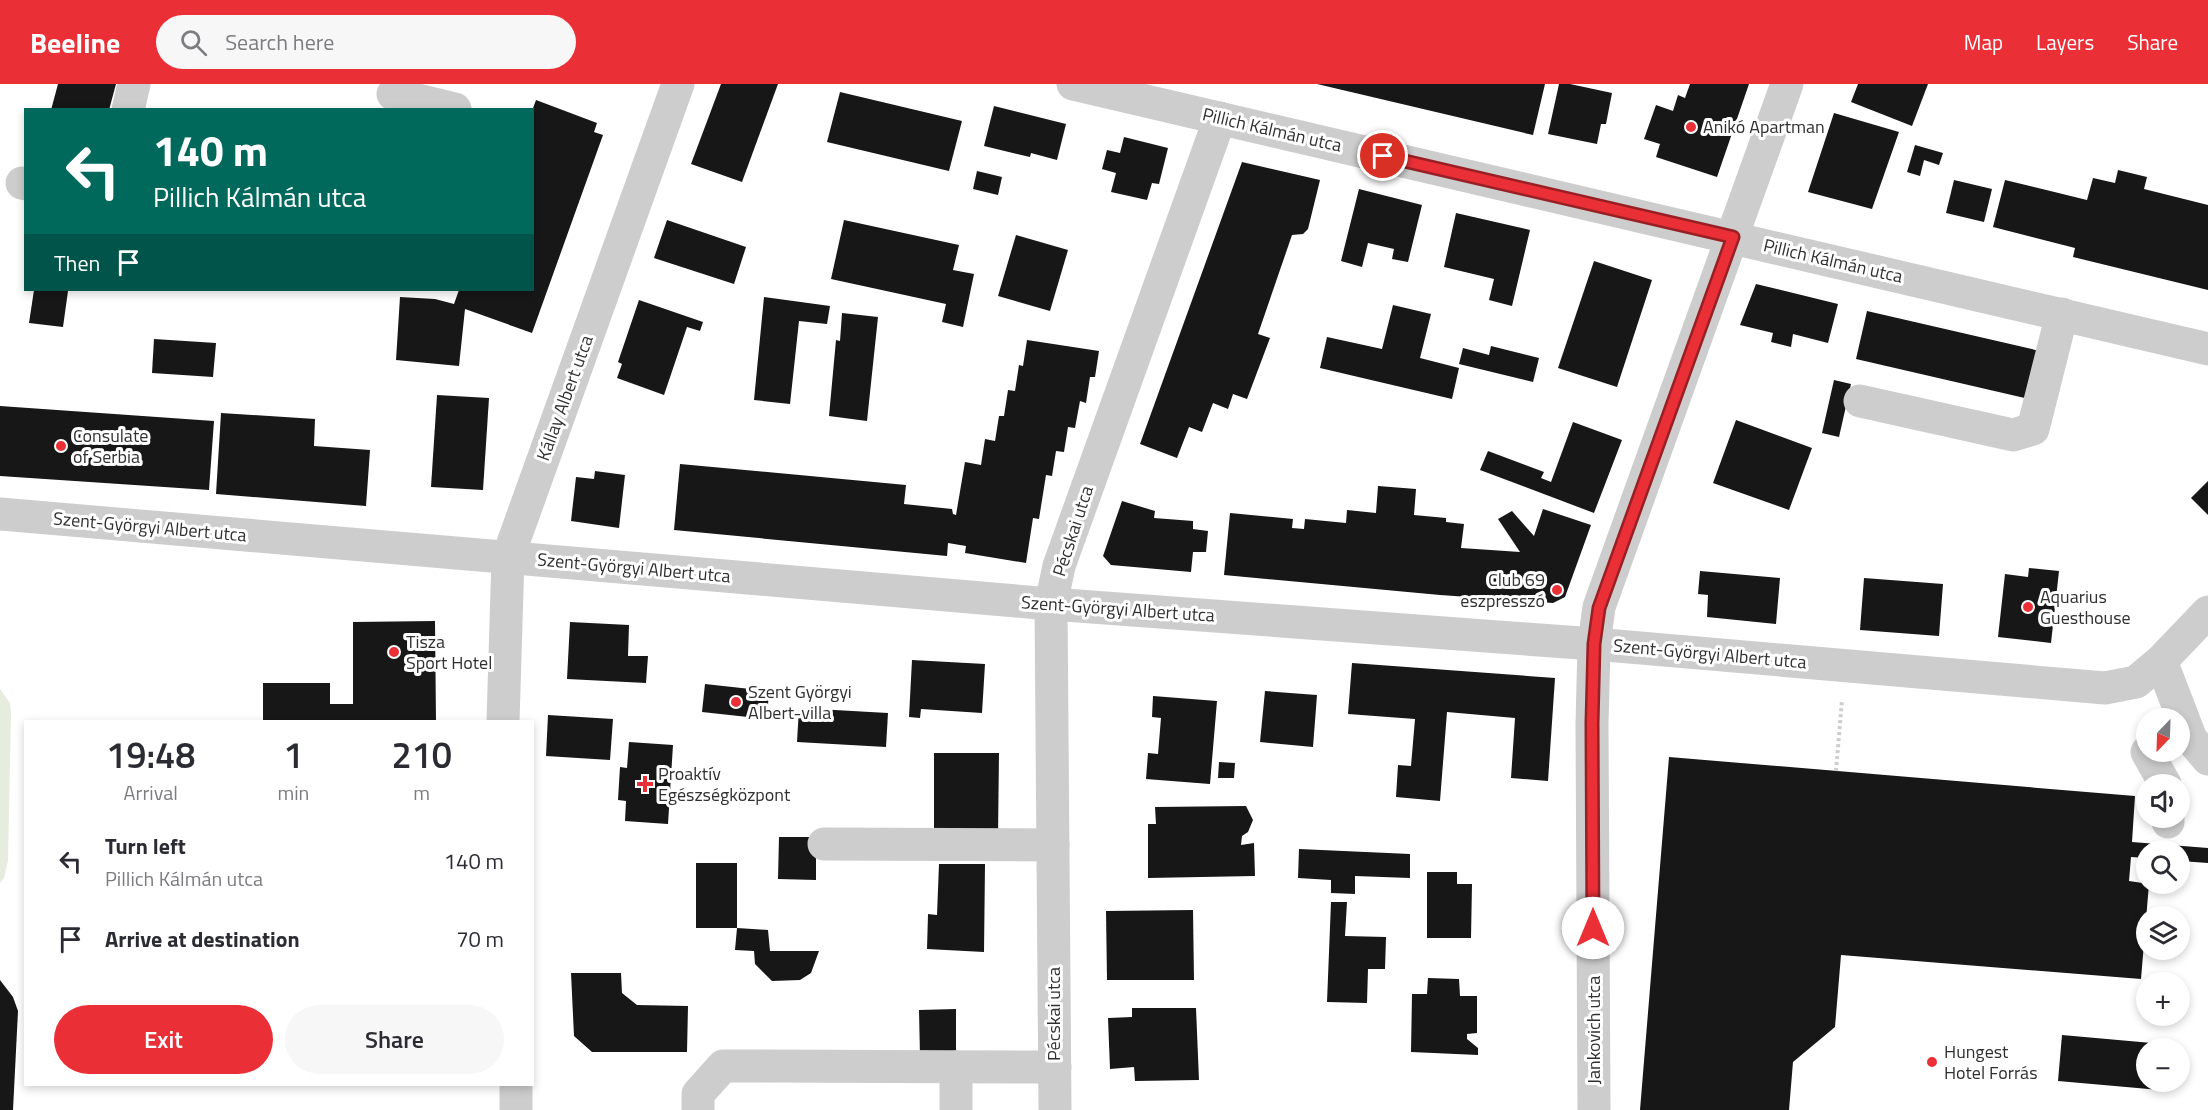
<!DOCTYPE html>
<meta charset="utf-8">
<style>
:root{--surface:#fff;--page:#f7f7f7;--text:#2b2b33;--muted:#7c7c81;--accent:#ea2f37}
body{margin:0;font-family:"Titillium Web",sans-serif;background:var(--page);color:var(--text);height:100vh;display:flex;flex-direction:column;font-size:22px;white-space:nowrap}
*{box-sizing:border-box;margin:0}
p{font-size:20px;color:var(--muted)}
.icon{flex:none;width:33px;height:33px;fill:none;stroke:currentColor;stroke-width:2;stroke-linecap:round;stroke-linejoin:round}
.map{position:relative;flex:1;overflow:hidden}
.drawer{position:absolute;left:24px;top:636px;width:510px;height:366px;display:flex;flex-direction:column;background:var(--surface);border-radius:0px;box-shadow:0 3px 9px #0003}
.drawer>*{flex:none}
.guide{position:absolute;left:24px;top:24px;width:510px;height:183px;border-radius:0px;box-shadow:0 3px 9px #0003;background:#00695c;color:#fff;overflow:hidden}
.needle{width:39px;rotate:203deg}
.buttons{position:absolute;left:2136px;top:624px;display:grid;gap:12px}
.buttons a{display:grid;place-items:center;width:54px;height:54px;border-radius:50%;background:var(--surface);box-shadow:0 3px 9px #0003;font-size:30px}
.pin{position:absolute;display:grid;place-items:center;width:51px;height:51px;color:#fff;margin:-26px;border:3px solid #fff;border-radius:50%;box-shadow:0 2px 6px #0007}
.me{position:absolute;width:66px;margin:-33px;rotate:0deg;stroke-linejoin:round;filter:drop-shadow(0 0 4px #0008)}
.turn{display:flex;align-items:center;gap:21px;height:126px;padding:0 30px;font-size:27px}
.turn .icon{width:78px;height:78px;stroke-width:2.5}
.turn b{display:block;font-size:42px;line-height:51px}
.then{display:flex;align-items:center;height:57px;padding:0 30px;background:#0003;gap:12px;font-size:22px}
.eta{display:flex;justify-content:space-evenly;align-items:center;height:102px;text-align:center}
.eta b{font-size:36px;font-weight:600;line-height:42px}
.button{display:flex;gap:12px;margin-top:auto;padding:12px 30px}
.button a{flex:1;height:69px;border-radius:36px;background:var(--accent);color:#fff;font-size:24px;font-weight:600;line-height:69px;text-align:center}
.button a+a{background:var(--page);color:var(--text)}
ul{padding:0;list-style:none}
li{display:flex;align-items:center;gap:18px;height:78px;padding:0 30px}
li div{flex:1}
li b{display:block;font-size:22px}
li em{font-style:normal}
header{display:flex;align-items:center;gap:36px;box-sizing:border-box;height:84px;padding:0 30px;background:var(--accent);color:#fff}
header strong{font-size:28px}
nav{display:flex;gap:33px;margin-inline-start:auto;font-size:21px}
.search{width:420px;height:54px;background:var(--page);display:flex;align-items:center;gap:15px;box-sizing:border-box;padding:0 21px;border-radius:33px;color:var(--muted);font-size:22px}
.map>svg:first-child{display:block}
.green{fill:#e6edde}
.building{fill:#171717}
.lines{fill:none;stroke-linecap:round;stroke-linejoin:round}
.path{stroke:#cdcdcd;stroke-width:4;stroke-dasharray:3 3;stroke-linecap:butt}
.minor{stroke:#cdcdcd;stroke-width:33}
.route-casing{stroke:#981f24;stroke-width:15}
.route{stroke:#ea2f37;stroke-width:10}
.poi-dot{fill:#ea2f37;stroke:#fff;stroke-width:2}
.labels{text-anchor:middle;stroke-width:6;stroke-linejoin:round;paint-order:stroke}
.poi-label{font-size:18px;fill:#303030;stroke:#fff;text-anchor:start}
.street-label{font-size:18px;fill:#303030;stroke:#fff}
</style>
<header>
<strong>Beeline</strong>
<div class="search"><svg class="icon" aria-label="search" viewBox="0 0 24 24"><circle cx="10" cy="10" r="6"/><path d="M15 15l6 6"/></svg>Search here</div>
<nav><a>Map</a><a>Layers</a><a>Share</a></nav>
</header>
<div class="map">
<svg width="2208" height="1026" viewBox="0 0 2208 1026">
<rect width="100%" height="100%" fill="#fff"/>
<!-- green -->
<path class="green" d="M0 605 10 619 11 629 8 777 4 794 0 799Z"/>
<!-- building -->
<g class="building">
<path d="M58 0H116L109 26H51Z"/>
<path d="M721 0H778L742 98 691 80Z"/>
<path d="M1317 0H1545L1533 51Z"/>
<path d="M1559 0H1570L1612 9 1606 40H1601L1597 60 1548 50Z"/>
<path d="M1690 0H1749L1717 93 1656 73 1660 60 1644 55 1656 21 1673 27 1678 11 1685 14Z"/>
<path d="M1858 0H1928L1912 42 1851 18Z"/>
<path d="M840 8 962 37 949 87 827 58Z"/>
<path d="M536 16 597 39 594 48 603 51 532 249 465 225 459 282 396 276 400 213 435 215 454 220 459 206H532V27Z"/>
<path d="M994 22 1066 40 1057 76 1031 69 1030 73 984 62Z"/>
<path d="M1834 29 1899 48 1872 125 1808 108Z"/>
<path d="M1124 53 1168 64 1159 100 1152 99 1147 116 1111 108 1116 89 1102 85 1107 66 1120 69Z"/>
<path d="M1915 61 1943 69 1939 81 1924 76 1920 92 1907 88Z"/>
<path d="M1242 78 1320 96 1308 145 1303 150 1292 151 1258 250 1270 254 1247 315 1233 310 1228 325 1213 319 1202 348 1189 343 1177 374 1140 360Z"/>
<path d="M2118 86 2147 93 2144 105 2208 121V206L2073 173 2075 164 1993 143 2005 96 2087 116 2093 94 2115 99Z"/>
<path d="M977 87 1002 93 998 111 973 105Z"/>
<path d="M1954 96 1992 105 1984 138 1946 129Z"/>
<path d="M1359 105 1422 121 1408 178 1392 175 1394 165 1368 159 1362 183 1341 177Z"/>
<path d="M1456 129 1530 146 1512 222 1489 216 1494 195 1444 183Z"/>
<path d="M667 136 746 163 734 200 654 174Z"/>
<path d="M844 136 959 161 953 186 974 190 963 243 942 238 946 220 831 195Z"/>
<path d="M1016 151 1068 166 1050 227 998 212Z"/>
<path d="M1594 177 1652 196 1617 303 1558 284Z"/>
<path d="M1756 200 1838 220 1828 259 1793 250 1791 263 1771 258 1773 249 1740 241Z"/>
<path d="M34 206 68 207 63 243 29 239Z"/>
<path d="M764 213 830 222 827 240 799 237 790 320 754 316Z"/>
<path d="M639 216 703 238 700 247 687 243 664 311 617 294 622 280 618 278Z"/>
<path d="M1393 221 1431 230 1420 274 1459 284 1452 315 1320 284 1327 253 1382 265Z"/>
<path d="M1867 227 2040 267 2029 315 1856 275Z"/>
<path d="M842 229 878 233 867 337 829 332 836 256 840 257Z"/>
<path d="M154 255 216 259 213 293 152 289Z"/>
<path d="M1027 256 1099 267 1095 293H1090L1086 319 1080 317 1075 344 1068 343 1064 368 1056 367 1052 392 1046 391 1039 435 1033 434 1026 479 965 469 966 462 948 459 947 472 674 446 680 380 906 401 904 420 952 425 953 430 956 431 965 378 981 381 985 355 995 357 999 332H1004L1008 306 1015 307 1019 281 1023 282Z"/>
<path d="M1491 262 1539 274 1533 298 1459 280 1463 264 1489 271Z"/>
<path d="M1834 296 1851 300 1839 353 1822 349Z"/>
<path d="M437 311 489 314 483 406 431 403Z"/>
<path d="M0 322 214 337 209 406 0 392Z"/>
<path d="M221 329 315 335 314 362 370 366 366 422 216 410Z"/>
<path d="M1736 336 1812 364 1789 426 1713 399Z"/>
<path d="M1573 338 1622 356 1594 429 1480 386 1488 367 1544 388 1541 394 1551 398Z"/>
<path d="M595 387 625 391 619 444 571 437 576 393 594 395Z"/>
<path d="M2208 397V431L2191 414Z"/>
<path d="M1378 402 1416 405 1414 431 1446 434V438L1464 440 1461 464 1520 468 1498 435 1512 427 1534 452 1543 425 1591 441 1565 513 1553 519 1440 511 1224 491 1230 429 1293 435 1292 444 1304 445 1305 435 1346 439 1347 426 1376 429Z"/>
<path d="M1122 417 1155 427 1154 434 1193 437V445L1208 447 1206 468H1193L1191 488 1111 481 1103 472Z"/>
<path d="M2029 484 2059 487 2051 559 1998 553 2005 490 2028 493Z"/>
<path d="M1700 487 1780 494 1776 540 1707 533 1708 511 1698 510Z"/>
<path d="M1864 494 1943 500 1939 552 1860 546Z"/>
<path d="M435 537 436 638H263V599H330V620H353V538Z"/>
<path d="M570 538 629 541 628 572H648L646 599 567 595Z"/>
<path d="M912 576 985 580 982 629 921 625 920 634 909 633Z"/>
<path d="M1352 579 1555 594 1548 697 1511 694 1515 634 1447 628 1440 717 1396 713 1398 681 1411 682 1415 635 1348 630Z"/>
<path d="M705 600 769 607 767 635 702 628Z"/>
<path d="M1265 607 1317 611 1313 663 1260 658Z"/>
<path d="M1153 612 1217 617 1210 700 1146 695 1148 669 1158 670 1161 634 1152 633Z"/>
<path d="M799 624 888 629 886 663 797 658Z"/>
<path d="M548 631 613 635 610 676 546 672Z"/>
<path d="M629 658 673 661 668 740 625 737 626 717 618 716 620 683 627 684Z"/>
<path d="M934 669H999L998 752H934Z"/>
<path d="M1669 673 2135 712 2132 758 2208 764V779L2180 777V766H2146V774L2131 773 2129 797 2149 800 2141 895 1841 871 1835 943 1793 978 1789 1026H1640Z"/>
<path d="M1219 678 1235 679 1234 694H1218Z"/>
<path d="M1246 722 1253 736 1248 748 1242 752 1241 761 1254 759 1255 792 1148 794V740H1156L1155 723Z"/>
<path d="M779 753H816V796L778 795Z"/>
<path d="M1299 765 1410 770V794L1355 792V810L1331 809V796L1298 794Z"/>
<rect x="696" y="779" width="41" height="65"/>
<path d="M939 780H985L984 868 927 865 928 830 937 831Z"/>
<path d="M1427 788H1457V800H1472L1471 854H1427Z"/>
<path d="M1331 818H1347L1345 852 1386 853 1385 885H1368L1367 919 1327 918Z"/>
<path d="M1193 826 1194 896H1107L1106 827Z"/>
<path d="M737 844 768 846 770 867H819L811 889 800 896 772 897 755 880 754 867 735 866Z"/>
<path d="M571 889H621L622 909 637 921 688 922 687 968H592L574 952Z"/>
<path d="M1428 894 1459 895 1460 912H1477V949L1467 950V955L1478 964V971L1411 968 1412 910H1427Z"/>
<path d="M0 896 13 913 18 927 13 1026H0Z"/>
<path d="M1132 924H1196L1199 996 1135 997 1134 983 1110 985 1108 934 1132 933Z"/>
<path d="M956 925V972L920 973 919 926Z"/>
<path d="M2062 951 2163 960V964H2146V998H2160V1006L2058 997Z"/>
</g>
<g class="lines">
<!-- path -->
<path class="path" d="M1836 687 1842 616"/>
<!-- minor -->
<g class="minor">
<path d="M1073 0 2208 265"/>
<path d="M393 10 455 25"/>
<path d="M128 26 134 0"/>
<path d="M22 99 26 100"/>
<path d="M1860 317 2013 351 2033 345 2062 230"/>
<path d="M0 430 1051 520 1594 560 2105 604 2136 598 2161 577 2208 528"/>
<path d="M2161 577 2191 655 2208 675"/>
<path d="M503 638 508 473 678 0"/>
<path d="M2147 668 2165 700"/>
<path d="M2168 738V734"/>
<path d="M824 760 1053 761"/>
<path d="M516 1000V1026"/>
<path d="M698 1026V1010L723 982 1055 983"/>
<path d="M956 1026V983"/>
<path d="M1055 1026 1051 520 1059 482 1220 34"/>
<path d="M1594 1026 1592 640 1594 560 1599 523 1787 0"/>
</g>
</g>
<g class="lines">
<!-- route casing -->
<g class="route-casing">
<path id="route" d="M1383 72 1733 153 1599 524 1594 560 1592 639 1593 844"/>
</g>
<!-- route -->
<use href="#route" class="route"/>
</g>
<!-- markers -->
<g class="poi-dot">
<circle cx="1691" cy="43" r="6"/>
<circle cx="61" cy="362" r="6"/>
<circle cx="1557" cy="506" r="6"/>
<circle cx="2028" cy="523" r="6"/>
<circle cx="394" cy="568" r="6"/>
<circle cx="736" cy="618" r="6"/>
<path d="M642 691h6v6h6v6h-6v6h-6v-6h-6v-6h6z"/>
<circle cx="1932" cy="978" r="6"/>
</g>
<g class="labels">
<!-- poi labels -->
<g class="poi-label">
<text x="1703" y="49">Anikó Apartman</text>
<text x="73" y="358">Consulate<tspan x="73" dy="21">of Serbia</tspan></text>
<text x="1545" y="502" text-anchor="end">Club 69<tspan x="1545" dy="21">eszpresszó</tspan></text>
<text x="2040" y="519">Aquarius<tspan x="2040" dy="21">Guesthouse</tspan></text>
<text x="406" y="564">Tisza<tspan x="406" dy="21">Sport Hotel</tspan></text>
<text x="748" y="614">Szent Györgyi<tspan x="748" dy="21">Albert-villa</tspan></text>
<text x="658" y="696">Proaktív<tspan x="658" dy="21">Egészségközpont</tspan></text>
<text x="1944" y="974">Hungest<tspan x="1944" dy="21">Hotel Forrás</tspan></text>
</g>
<!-- street labels -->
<g class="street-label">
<text transform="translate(1272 46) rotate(13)" y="6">Pillich Kálmán utca</text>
<text transform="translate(1833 177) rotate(13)" y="6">Pillich Kálmán utca</text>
<text transform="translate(565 314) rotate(-70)" y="6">Kállay Albert utca</text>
<text transform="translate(150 443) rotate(5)" y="6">Szent-Györgyi Albert utca</text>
<text transform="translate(1073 447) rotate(-72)" y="6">Pécskai utca</text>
<text transform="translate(634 484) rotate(5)" y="6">Szent-Györgyi Albert utca</text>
<text transform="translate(1118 525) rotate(4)" y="6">Szent-Györgyi Albert utca</text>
<text transform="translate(1710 570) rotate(5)" y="6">Szent-Györgyi Albert utca</text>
<text transform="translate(1054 930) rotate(-90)" y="6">Pécskai utca</text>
<text transform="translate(1594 946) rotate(-90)" y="6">Jankovich utca</text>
</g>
</g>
</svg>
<div class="buttons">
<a><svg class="needle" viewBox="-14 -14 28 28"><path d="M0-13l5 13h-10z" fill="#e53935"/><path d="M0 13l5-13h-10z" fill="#7c7c81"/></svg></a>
<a><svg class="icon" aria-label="sound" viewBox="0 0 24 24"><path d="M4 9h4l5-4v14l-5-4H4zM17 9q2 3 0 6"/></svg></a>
<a><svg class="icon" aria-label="search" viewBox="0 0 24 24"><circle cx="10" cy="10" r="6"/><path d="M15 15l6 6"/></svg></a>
<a><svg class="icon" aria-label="layers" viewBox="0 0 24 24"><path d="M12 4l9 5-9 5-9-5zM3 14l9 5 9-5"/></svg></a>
<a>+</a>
<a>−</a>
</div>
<div class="pin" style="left:1383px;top:72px;background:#d93025"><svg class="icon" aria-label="arrive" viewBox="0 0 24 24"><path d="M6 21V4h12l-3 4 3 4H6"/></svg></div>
<svg class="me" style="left:1593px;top:844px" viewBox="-20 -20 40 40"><circle r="19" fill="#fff"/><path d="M0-13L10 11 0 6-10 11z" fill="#ea2f37"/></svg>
<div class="guide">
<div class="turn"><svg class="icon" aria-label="left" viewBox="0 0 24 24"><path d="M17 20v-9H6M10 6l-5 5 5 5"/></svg><div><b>140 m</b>Pillich Kálmán utca</div></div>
<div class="then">Then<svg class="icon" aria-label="arrive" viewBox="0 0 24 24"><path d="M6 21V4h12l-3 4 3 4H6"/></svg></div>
</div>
<section class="drawer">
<div class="eta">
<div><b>19:48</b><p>Arrival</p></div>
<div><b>1</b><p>min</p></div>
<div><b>210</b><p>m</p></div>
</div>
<ul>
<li><svg class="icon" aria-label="left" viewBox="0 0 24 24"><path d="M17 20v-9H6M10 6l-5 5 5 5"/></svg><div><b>Turn left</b><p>Pillich Kálmán utca</p></div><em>140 m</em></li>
<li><svg class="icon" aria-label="arrive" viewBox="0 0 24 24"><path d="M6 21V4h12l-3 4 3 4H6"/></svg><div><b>Arrive at destination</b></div><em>70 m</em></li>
</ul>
<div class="button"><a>Exit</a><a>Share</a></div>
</section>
</div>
